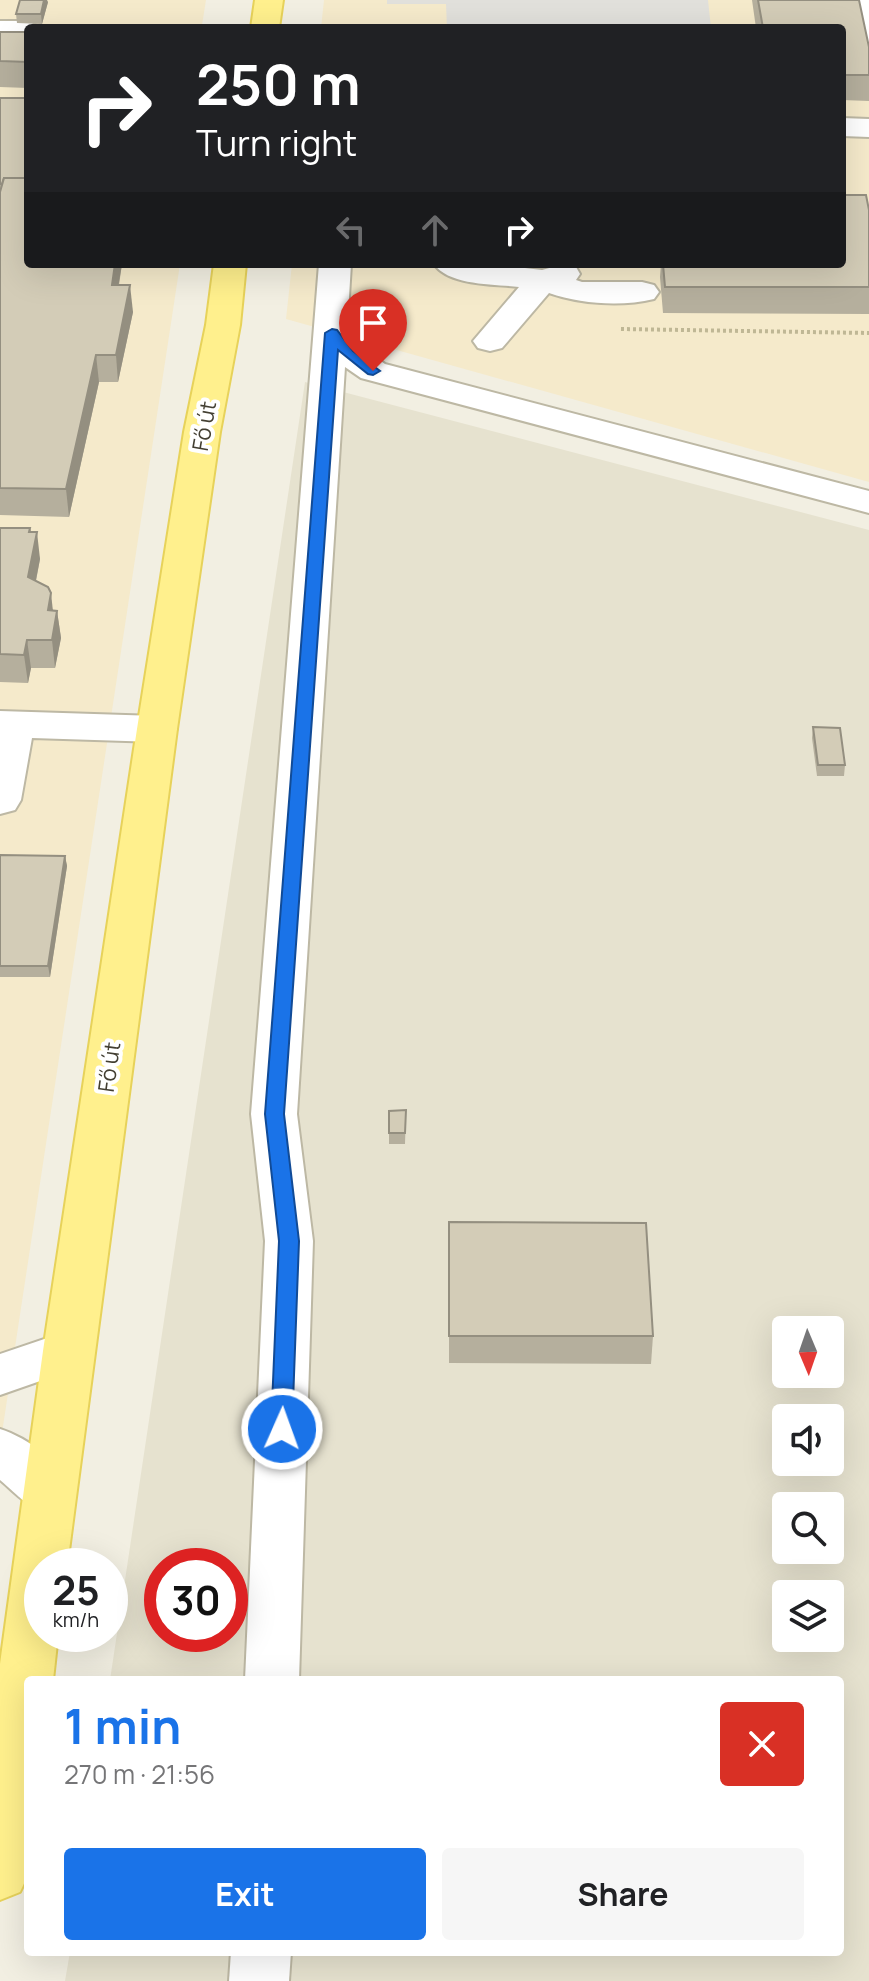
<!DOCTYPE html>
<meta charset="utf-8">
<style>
:root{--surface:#fff;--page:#f6f6f6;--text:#202124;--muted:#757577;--accent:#1a73e8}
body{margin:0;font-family:Manrope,sans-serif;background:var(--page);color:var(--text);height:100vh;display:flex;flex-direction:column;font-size:30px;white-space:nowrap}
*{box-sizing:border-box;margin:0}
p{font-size:26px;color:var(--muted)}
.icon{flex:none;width:44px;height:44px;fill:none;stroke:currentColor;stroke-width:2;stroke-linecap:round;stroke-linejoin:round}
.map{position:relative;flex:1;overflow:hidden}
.panel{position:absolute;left:24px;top:1676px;width:820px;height:280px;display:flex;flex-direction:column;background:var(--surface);border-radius:8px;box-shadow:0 8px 32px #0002}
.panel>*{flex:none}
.guide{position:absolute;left:24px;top:24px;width:822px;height:244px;border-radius:8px;box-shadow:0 8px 32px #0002;background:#202124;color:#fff;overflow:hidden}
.needle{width:52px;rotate:178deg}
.fabs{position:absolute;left:772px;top:1316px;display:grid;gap:16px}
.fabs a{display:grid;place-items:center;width:72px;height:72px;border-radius:8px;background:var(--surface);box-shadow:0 8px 32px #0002;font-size:40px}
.speed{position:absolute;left:24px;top:1548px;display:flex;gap:16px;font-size:40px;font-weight:700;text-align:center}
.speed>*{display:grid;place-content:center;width:104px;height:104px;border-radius:50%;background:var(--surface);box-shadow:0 8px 32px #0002;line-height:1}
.speed small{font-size:20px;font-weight:400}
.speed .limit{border:12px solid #d22;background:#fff;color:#111}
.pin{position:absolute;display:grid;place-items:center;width:68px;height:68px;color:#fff;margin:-82px -34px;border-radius:50% 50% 50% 0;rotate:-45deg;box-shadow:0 0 8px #0007}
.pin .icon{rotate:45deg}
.me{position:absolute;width:88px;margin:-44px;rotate:2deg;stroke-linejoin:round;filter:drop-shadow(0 0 6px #0008)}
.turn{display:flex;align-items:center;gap:28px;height:168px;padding:0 40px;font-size:36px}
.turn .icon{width:104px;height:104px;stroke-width:2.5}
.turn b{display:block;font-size:56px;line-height:68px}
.lanes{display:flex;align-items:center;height:76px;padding:0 40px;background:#0003;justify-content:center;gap:40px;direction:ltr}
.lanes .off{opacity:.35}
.round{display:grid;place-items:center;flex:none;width:84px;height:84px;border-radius:8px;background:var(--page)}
.headline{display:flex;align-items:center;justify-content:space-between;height:136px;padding:0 40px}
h1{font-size:48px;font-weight:700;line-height:60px;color:var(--accent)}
.action{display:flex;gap:16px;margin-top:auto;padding:16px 40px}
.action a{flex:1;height:92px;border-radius:8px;background:var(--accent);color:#fff;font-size:32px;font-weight:700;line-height:92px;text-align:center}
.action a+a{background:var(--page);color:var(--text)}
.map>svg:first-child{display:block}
.residential{fill:#e6e2cf;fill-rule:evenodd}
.commercial{fill:#f5eacb}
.parking{fill:#e1e0db}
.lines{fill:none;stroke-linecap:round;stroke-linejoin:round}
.minor-casing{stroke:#bdb8a4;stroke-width:4}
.major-casing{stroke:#e7d25a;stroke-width:4}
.path{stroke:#bfb795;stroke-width:4;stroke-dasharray:3 3;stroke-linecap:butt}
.minor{fill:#fff;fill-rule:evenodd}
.major{fill:#fff08d;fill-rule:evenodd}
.wall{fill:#b5af9d}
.shaded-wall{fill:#948f80}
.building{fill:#d3ccb7;stroke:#948f80;stroke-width:2}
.route{fill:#1a73e8;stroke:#114b97;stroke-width:2}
.labels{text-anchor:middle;stroke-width:8;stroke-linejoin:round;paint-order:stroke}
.street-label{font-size:22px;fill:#433f32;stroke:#fff}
</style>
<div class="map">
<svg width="869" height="1981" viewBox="0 0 869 1981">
<rect width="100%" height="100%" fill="#f2efe2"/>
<!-- residential -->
<path class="residential" d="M305 382 869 530V1981H65L70 1952H840V1680H110ZM786 1330H830V1374H786ZM786 1418H830V1462H786ZM786 1506H830V1550H786ZM162 1566H230V1634H162ZM786 1594H830V1638H786Z"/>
<!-- commercial -->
<g class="commercial">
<path d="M0 0H206L202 25H0Z"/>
<path d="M324 0H869V482L286 319 292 264H842V28H321Z"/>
<path d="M0 55 28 56V264H180L0 1446Z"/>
</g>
<!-- parking -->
<path class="parking" d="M387 0H708L711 28H447L446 4H387Z"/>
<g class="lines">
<!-- minor casing -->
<g class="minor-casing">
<g id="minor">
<path d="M847 0H869V46L859 43 854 37Z"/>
<path d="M0 21H28L41 28H28V39H0Z"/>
<path d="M842 118 869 119V137L842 136Z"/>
<path d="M319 264H351L347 330 360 347 385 364 869 491V513L361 378 345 367 297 1114 313 1241 299 1680H245L265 1241 251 1114Z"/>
<path d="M434 264H492L542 270 564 264 576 267 580 274 576 280 582 282H642L654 285 659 292 654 299C621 307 581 304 549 293L502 348 490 351 478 348 473 341 519 287C495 284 449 286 434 264Z"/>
<path d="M0 711 157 716 171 720 177 729 171 738 157 742 32 738 21 800 15 810 0 814Z"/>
<path d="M68 1331 86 1337 93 1351 86 1365 0 1395V1354Z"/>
<path d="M0 1429C28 1438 62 1463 75 1490L67 1506C33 1517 25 1501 0 1480Z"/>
<path d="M231 1952H291L289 1981H229Z"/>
</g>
</g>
<!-- major casing -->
<g class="major-casing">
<g id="major">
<path d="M255 0H283L279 28H251Z"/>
<path d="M214 264H246L240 325 220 432 177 729 67 1566H42V1634H58L53 1680H28V1875L20 1892 0 1900V1664L43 1351 137 729 184 432 206 325Z"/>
</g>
</g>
<!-- path -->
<path class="path" d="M621 329 869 333"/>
<!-- minor -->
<use href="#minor" class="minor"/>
<!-- major -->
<use href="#major" class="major"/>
</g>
<!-- wall -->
<g class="wall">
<path d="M752 0H859L869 47V101L842 100V28H756Z"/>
<path d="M48 2 42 24 17 23 16 14Z"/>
<path d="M0 32H28V88L0 87Z"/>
<path d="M0 98 122 264 119 285 133 312 118 382H99L69 517 0 515Z"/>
<path d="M845 195 869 210V314L663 313 660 277 661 264H842Z"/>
<path d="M0 528H30L40 559 36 581 53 610 57 611 61 638 55 668H31L28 683 0 682Z"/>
<path d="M813 727 845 765 844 776H817L812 738Z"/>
<path d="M0 855 65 856 67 866 50 977H0Z"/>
<path d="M406 1110 405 1144H389V1111Z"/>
<path d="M449 1222 653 1336 651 1364 449 1363Z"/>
</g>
<!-- shaded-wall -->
<g class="shaded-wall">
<path d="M44 0H47L48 2 42 24 41 14Z"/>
<path d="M115 264H122L114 312 112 285Z"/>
<path d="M130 285 133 312 118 382 116 355Z"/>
<path d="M96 355 99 382 69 517 66 489Z"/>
<path d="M30 528 33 551 37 532 40 559 31 605 28 577Z"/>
<path d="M51 593 54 621 48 610Z"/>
<path d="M57 611 61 638 55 668 52 640Z"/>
<path d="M27 640 31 668 28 683 24 655Z"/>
<path d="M65 856 67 866 50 977 48 966Z"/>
</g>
<!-- building -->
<g class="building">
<path d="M20 0H44L41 14H16Z"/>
<path d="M758 0H859L869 47V75H842V28H763Z"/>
<path d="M0 32H28V62L0 61Z"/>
<path d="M0 98H28V178H4L2 184H0Z"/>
<path d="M4 178H28V264H115L112 285H130L116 355H96L66 489 0 488V192Z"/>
<path d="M842 178 845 195H866L869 210V287H665L663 264H842Z"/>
<path d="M0 528H30L29 532H37L28 577 48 587 51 593 48 610 57 611 52 640H27L24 655 0 654Z"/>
<path d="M813 727 840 728 845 765H818Z"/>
<path d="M0 855 65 856 48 966H0Z"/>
<path d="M406 1110 405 1133H389V1111Z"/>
<path d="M449 1222 646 1223 653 1336H449Z"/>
</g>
<!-- route -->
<path class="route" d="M332 329 337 330 353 351 380 371 373 375 368 374 338 350 284 1114 299 1241 292 1429 289 1436 282 1438 274 1436 271 1429 279 1241 265 1114 325 333Z"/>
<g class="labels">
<!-- street labels -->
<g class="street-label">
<text transform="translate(204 426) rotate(-80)" y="8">Fő út</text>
<text transform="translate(109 1067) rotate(-82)" y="8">Fő út</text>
</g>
</g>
</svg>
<div class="fabs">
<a><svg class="needle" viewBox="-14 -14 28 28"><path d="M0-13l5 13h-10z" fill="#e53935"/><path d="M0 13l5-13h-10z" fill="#757577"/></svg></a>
<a><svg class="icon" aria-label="sound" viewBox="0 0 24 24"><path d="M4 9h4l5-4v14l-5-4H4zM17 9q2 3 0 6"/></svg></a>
<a><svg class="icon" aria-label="search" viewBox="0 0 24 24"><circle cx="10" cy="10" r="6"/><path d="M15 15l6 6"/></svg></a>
<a><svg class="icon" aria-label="layers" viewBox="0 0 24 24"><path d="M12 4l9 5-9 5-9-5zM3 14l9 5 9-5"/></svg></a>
</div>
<div class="speed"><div>25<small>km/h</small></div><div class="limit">30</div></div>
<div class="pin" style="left:373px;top:371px;background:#d93025"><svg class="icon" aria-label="arrive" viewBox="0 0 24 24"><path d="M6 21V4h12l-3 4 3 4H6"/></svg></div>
<svg class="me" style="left:282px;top:1429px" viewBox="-20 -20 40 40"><circle r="17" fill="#1a73e8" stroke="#fff" stroke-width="3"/><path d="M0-11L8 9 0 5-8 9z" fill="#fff"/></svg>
<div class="guide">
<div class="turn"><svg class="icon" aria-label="right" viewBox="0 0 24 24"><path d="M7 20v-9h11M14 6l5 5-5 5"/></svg><div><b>250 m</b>Turn right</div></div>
<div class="lanes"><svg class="icon off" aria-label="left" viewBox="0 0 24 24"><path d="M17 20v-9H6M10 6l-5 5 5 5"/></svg><svg class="icon off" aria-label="ahead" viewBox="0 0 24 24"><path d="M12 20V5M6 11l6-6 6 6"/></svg><svg class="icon" aria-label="right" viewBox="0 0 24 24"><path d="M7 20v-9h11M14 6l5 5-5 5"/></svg></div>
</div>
<section class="panel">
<div class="headline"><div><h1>1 min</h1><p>270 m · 21:56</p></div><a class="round" style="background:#d93025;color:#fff"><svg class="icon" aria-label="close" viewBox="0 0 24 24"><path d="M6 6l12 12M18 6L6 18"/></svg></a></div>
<div class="action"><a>Exit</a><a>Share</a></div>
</section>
</div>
